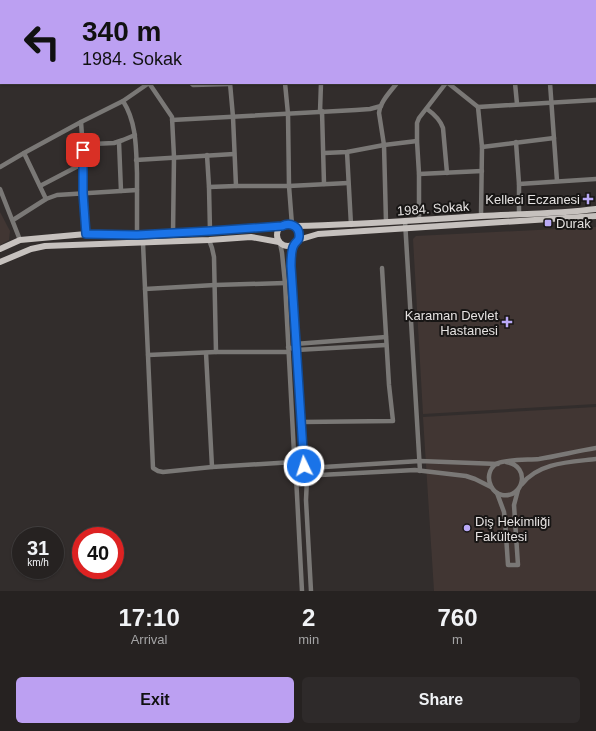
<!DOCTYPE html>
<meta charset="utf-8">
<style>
:root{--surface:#262221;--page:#2e2a2a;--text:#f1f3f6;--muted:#a4a4a5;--line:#423f3f;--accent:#bca0f2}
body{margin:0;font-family:Helvetica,sans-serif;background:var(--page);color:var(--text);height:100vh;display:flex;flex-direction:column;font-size:15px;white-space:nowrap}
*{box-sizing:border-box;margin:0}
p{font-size:13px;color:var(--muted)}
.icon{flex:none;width:22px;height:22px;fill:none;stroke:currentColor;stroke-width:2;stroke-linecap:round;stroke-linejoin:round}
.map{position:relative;height:591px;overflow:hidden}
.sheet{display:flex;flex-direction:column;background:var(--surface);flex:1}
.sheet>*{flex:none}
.top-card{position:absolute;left:0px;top:0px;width:596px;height:84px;box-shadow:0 1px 3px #0004,0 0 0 1px var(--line);background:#bca0f2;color:#111;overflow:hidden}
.speed{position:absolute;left:12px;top:527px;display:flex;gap:8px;font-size:20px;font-weight:700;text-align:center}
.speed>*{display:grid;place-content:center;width:52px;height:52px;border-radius:50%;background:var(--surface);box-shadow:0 1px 3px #0004,0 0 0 1px var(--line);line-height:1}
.speed small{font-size:10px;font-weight:400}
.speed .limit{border:6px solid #d22;background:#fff;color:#111}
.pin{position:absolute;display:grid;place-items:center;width:34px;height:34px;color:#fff;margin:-17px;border-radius:8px;box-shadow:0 2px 6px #0006}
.me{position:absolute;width:44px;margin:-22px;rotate:356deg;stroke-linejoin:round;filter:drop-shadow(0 0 3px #0008)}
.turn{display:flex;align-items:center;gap:14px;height:84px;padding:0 16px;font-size:18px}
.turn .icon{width:52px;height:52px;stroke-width:2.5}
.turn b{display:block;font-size:28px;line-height:34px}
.eta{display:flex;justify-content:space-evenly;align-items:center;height:68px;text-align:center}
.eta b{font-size:24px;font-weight:700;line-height:28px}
.button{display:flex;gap:8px;margin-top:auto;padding:8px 16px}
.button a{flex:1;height:46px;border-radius:6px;background:var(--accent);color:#111;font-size:16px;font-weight:700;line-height:46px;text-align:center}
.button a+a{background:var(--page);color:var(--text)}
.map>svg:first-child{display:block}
.built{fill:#413633}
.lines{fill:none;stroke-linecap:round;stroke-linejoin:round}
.minor{stroke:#7a7876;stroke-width:4.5}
.major{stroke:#c6c1be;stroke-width:6}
.route-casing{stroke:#114b97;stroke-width:10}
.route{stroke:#1a73e8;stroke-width:7}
.poi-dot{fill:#baaaf7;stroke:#181615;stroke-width:1.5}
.labels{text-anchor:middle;stroke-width:4;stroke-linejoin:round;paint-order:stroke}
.poi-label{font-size:13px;fill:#e5e2e1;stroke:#181615;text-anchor:end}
.street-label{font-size:13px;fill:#e5e2e1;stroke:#181615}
</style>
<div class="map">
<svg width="596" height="591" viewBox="0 0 596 591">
<rect width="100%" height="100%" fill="#322d2c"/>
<!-- built -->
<g class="built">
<path d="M0 212 10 231 9 240 0 245Z"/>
<path d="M596 227V404L423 414 413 239 416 236Z"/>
<path d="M596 407V591H434L423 417Z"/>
</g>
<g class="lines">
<!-- minor -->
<g class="minor">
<path d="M19 0V1"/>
<path d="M337 0 338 1"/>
<path d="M399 0 400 1"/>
<path d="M501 0 502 1"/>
<path d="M579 0 580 1"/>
<path d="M98 1 112 0"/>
<path d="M311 1 312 0"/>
<path d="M416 1 417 0"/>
<path d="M460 1 461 0"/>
<path d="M511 1 512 0"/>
<path d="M595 13 596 14"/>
<path d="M596 32V37"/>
<path d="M191 83 193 85 230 84"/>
<path d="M230 83 233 117 236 186"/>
<path d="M285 83 288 114 289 186 292 225"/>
<path d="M448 83 478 107 596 100"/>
<path d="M515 83 517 104"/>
<path d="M550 83 557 181"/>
<path d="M123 101 149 83 172 117 174 157 173 233"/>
<path d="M478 107 482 147 481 216"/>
<path d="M427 109C434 114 440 119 443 128L447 173"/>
<path d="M322 111 324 184"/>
<path d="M320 112 321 83"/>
<path d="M172 120 356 110 370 109 381 106"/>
<path d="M81 122 83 150V193L86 234"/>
<path d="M119 142 121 191"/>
<path d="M516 142 519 184V214"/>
<path d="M482 147 554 138"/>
<path d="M83 150 92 144 114 143 123 140 135 135"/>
<path d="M347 152 351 225"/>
<path d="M24 153 46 199"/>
<path d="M324 153 347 152 384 145 417 141"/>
<path d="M207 155 209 187 210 231"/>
<path d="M136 160 234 154"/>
<path d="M0 167 24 153 81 122 123 101C137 123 136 149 137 173 137 194 137 214 137 235"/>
<path d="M419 174 482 171"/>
<path d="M519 184 596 179"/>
<path d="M40 186 84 163"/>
<path d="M209 187 236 186H289L348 183"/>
<path d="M0 189 20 240"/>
<path d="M13 220 46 199 57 195 137 190"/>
<path d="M419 220V174L417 141V123L419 118 446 83"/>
<path d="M405 221 420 471"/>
<path d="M386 222 384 145 379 113C380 102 390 92 397 83"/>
<path d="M209 240 212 248 214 257 216 352"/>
<path d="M143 243 153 468 158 471 163 472 212 467 294 462"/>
<path d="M280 243 282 253 285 283 295 472"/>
<path d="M294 245 291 259V267L304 466"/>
<path d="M145 289 215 285 285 283"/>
<path d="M295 344 386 337"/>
<path d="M288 347 296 350 386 345"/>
<path d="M206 353 212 467"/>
<path d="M148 355 216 352H288"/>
<path d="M301 422 393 421 389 385 382 268"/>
<path d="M506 462C532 466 523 499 502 495 497 494 493 490 491 486 487 478 489 469 496 464 504 459 528 460 539 459 558 456 577 451 596 448"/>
<circle cx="302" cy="473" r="7"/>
<path d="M308 468 420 461 498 464"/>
<path d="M296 476 302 591"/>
<path d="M308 477 320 475 415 470 466 476 475 479 491 487"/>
<path d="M307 478 306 500 311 591"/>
<path d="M522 484C539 462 571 462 596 459"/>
<path d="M497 493 504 512 505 520 508 565H518L514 505 518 490"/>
</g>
<!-- major -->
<g class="major">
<circle cx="288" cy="235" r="11"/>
<path d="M295 226C357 225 419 220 481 216 519 214 558 214 596 209"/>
<path d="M298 240 318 234 596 216"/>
<path d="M0 249 20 240 86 234 137 235 210 231 282 226"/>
<path d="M0 262 31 249 45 246 209 240 251 237 279 242"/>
</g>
</g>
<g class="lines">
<!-- route casing -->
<g class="route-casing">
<path id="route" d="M83 150V193L86 234 137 235 210 231 282 226C290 222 300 226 299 237 299 241 296 241 294 245 291 250 291 260 291 266L304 466"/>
</g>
<!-- route -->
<use href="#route" class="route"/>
</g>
<!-- markers -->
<g class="poi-dot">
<path d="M586 193h4v4h4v4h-4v4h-4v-4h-4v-4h4z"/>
<rect x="544" y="219" width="8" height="8" rx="2"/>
<path d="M505 316h4v4h4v4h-4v4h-4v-4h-4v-4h4z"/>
<circle cx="467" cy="528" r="4"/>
</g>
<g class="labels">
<!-- poi labels -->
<g class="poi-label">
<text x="580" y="204">Kelleci Eczanesi</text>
<text x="556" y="228" text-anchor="start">Durak</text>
<text x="498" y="320">Karaman Devlet<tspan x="498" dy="15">Hastanesi</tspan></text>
<text x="475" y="526" text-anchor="start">Diş Hekimliği<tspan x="475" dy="15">Fakültesi</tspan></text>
</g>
<!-- street labels -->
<g class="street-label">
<text transform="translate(433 208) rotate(-4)" y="5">1984. Sokak</text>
</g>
</g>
</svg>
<div class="speed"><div>31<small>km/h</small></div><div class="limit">40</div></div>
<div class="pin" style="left:83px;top:150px;background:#d93025"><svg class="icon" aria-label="arrive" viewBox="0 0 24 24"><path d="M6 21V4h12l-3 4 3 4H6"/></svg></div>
<svg class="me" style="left:304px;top:466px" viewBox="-20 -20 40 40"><circle r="17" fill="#1a73e8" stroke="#fff" stroke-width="3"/><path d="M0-11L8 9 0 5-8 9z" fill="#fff"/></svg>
<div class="top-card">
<div class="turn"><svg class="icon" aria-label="left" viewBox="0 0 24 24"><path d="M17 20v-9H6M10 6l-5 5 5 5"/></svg><div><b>340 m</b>1984. Sokak</div></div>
</div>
</div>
<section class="sheet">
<div class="eta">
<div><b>17:10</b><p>Arrival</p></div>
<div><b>2</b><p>min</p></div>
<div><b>760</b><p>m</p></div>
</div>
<div class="button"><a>Exit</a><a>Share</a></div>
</section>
